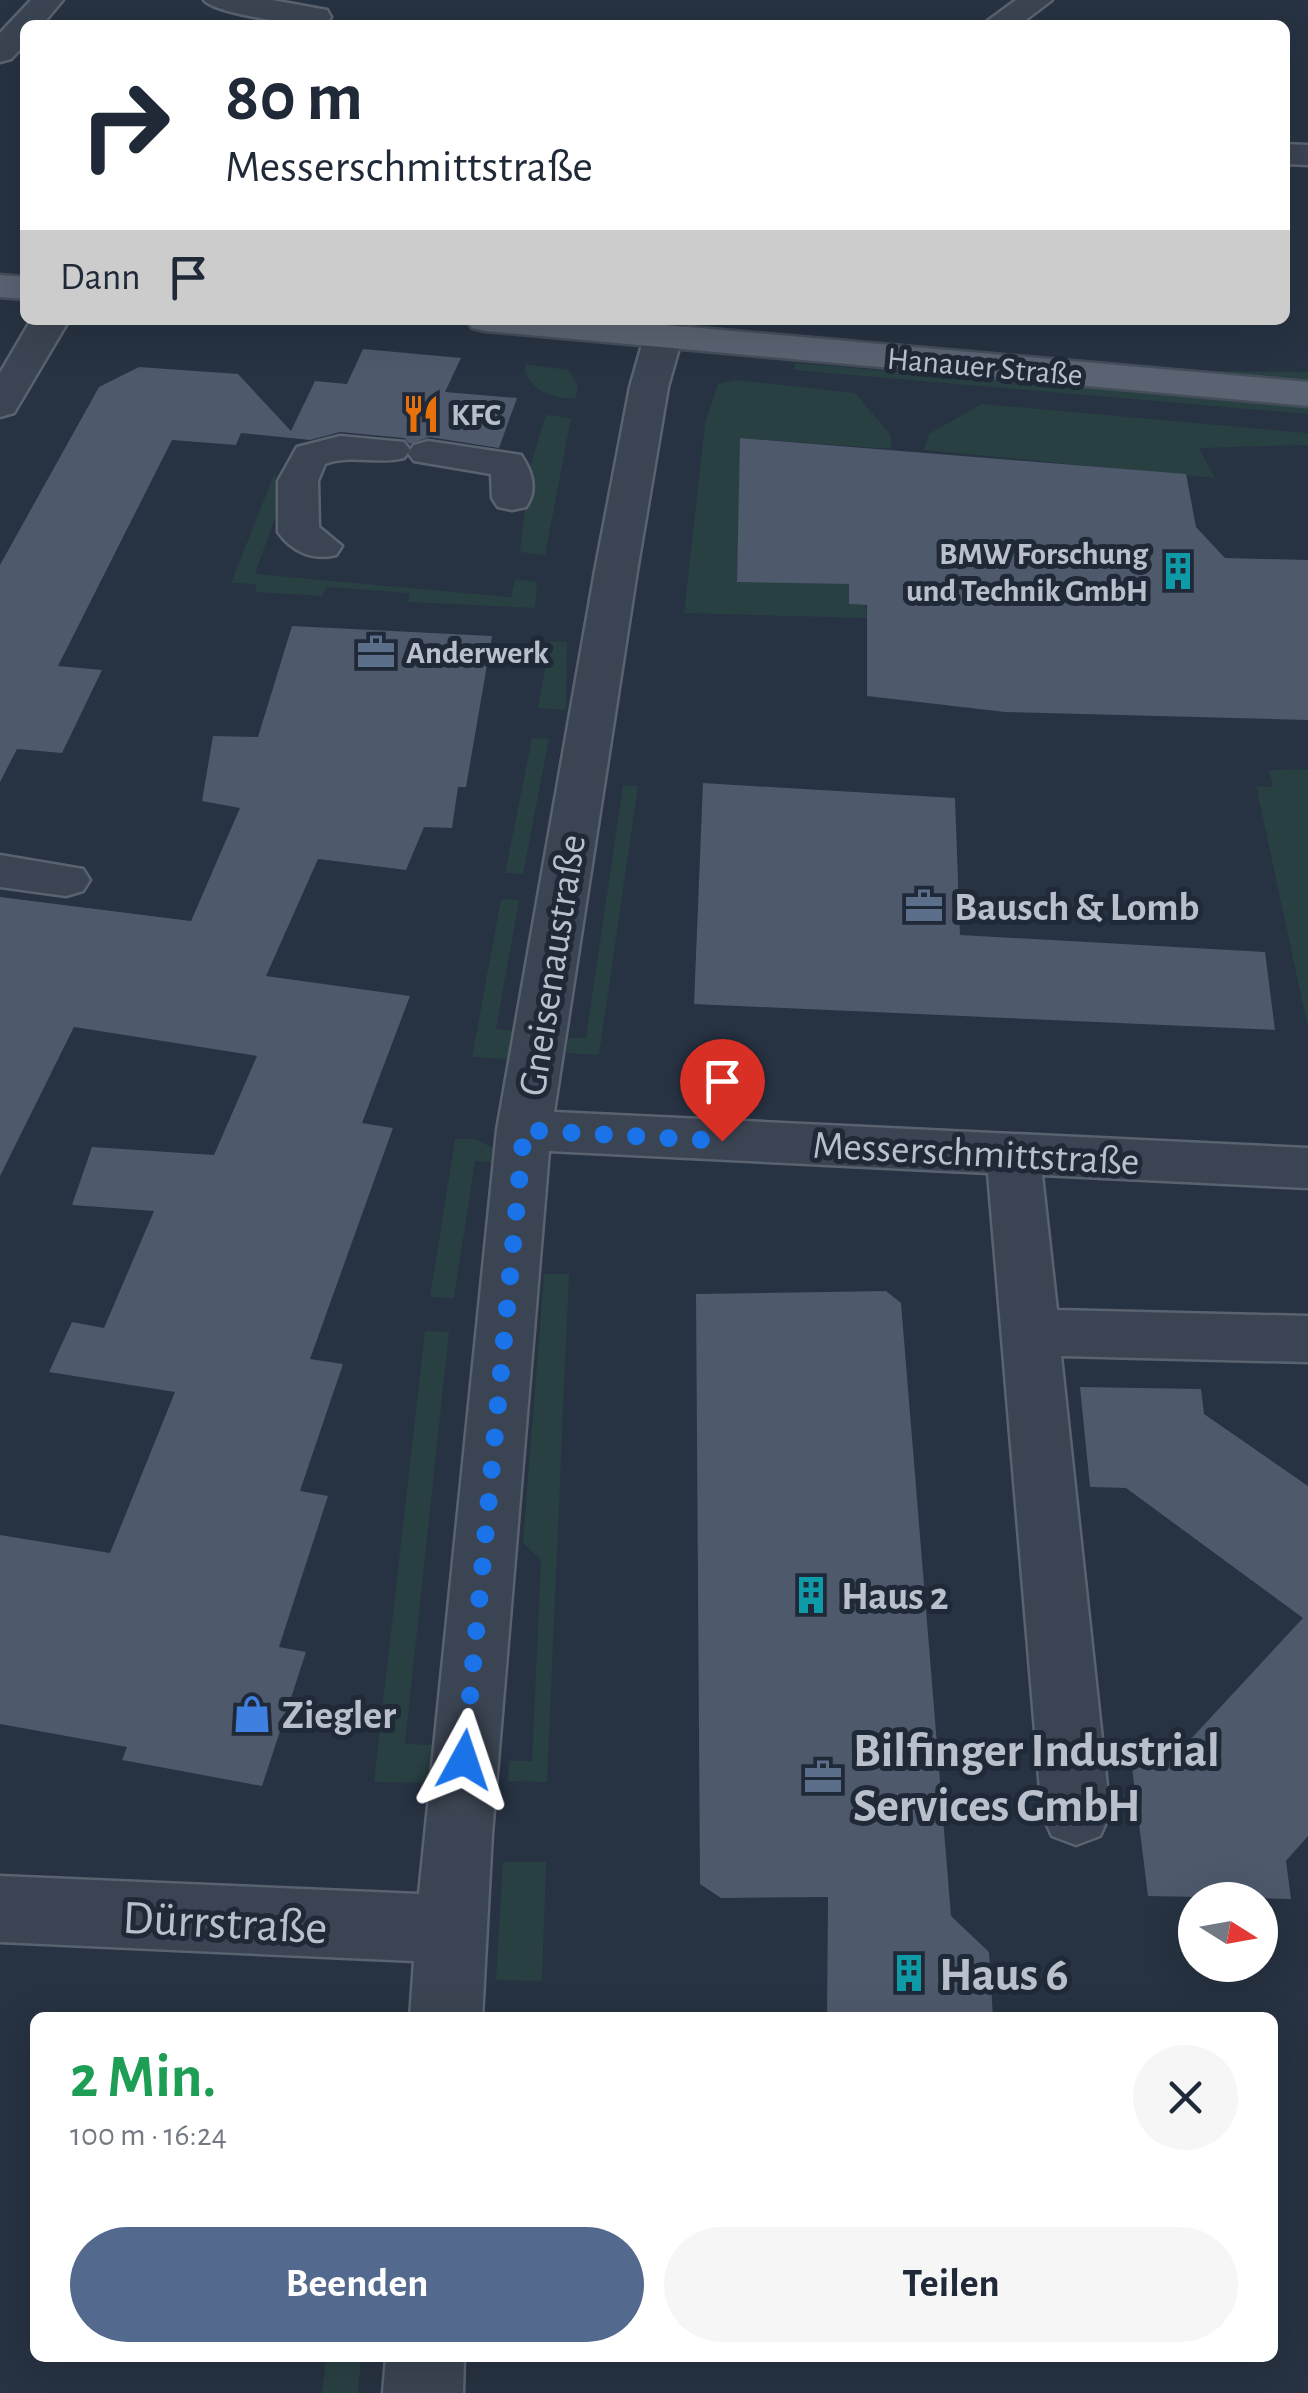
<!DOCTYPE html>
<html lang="de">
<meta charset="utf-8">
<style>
:root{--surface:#fff;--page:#f6f6f7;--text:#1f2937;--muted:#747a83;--accent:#53698d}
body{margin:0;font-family:"Alegreya Sans",sans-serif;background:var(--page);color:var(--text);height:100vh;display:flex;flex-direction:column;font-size:38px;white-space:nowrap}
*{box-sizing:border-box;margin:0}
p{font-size:32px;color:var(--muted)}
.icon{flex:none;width:55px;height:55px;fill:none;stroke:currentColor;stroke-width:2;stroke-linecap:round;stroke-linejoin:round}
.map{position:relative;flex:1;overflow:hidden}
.side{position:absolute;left:30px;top:2012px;width:1248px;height:350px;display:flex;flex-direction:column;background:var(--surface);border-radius:15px;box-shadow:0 10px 40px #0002}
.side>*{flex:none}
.banner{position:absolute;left:20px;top:20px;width:1270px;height:305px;border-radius:15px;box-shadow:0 10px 40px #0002;background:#fff;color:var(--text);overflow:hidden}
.needle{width:65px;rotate:101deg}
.fabs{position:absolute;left:1178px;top:1882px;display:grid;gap:20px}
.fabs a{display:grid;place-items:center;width:100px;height:100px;border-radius:50%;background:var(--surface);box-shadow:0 10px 40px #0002;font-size:50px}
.pin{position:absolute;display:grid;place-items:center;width:85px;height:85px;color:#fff;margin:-102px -42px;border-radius:50% 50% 50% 0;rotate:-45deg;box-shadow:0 0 10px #0007}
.pin .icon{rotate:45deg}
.me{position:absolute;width:110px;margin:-55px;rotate:5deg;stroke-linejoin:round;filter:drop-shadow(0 0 8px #0008)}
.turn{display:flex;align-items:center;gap:35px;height:210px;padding:0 40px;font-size:45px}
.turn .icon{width:130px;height:130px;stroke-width:2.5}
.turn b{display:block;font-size:70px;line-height:85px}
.then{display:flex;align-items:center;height:95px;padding:0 40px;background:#0003;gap:20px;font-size:38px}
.round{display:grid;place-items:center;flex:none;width:105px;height:105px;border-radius:52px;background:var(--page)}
.summary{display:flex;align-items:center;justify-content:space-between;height:170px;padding:0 40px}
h1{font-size:60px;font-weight:700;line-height:75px;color:#1e9e55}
.cta{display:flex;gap:20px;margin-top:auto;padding:20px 40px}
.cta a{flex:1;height:115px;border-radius:60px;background:var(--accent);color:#fff;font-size:40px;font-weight:700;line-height:115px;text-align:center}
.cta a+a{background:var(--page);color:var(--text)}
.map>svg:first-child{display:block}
.green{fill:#294043}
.building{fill:#4e596b}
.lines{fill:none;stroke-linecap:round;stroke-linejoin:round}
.minor-casing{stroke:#5a626f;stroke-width:5}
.major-casing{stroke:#454d5b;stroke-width:5}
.minor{fill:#3b4452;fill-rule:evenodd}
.major{fill:#5a6372;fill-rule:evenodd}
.route{stroke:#1a73e8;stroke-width:18;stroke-dasharray:0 32.4}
.labels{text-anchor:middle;stroke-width:10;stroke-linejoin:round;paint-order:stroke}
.far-street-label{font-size:32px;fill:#b9c0cc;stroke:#202938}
.far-poi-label{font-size:32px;font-weight:bold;fill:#b9c0cc;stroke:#202938;text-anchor:start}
.poi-label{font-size:40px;font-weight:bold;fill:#b9c0cc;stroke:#202938;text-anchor:start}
.street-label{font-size:40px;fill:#b9c0cc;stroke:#202938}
.near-poi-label{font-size:48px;font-weight:bold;fill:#b9c0cc;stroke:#202938;text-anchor:start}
.near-street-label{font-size:48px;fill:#b9c0cc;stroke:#202938}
</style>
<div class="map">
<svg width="1308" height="2393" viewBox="0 0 1308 2393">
<rect width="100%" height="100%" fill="#273242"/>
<!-- green -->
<g class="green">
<path d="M804 336 1211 371 1308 372V384L802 341Z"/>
<path d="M795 363 1308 407V414L794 370Z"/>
<path d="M526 364 568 370 578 386 575 399C551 397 536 394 524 371Z"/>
<path d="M736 380 855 393 890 434 892 449 741 438 737 581 849 584V604L865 605 867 618 684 613 705 424 718 384Z"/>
<path d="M981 404 1308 433V445L1199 448 1215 478 924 450 929 434Z"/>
<path d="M546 415 571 418 545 555 520 552 529 470Z"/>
<path d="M275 472 277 512 255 574 511 597 515 579 537 582 535 608 408 602 410 593 327 587 322 596 255 592 257 584 231 583Z"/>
<path d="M550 641 567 642 566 710 538 708Z"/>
<path d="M532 738 549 739 523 874 505 873Z"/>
<path d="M1308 769V1028L1256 786 1273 787 1269 770Z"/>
<path d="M623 785 638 786 599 1055 566 1053 569 1038H586Z"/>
<path d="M501 899 519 900 496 1029 512 1031 507 1059 472 1057Z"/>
<path d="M455 1139H476L496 1150 494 1162 475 1161 454 1298 430 1297Z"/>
<path d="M544 1274H569L547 1782 508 1781 509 1761H532L541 1560 523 1543Z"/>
<path d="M425 1331 449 1332 405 1744 434 1745 429 1783 374 1782Z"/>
<path d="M503 1862H546L542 1981 496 1980Z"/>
<path d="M326 2358H361L358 2393H322Z"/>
</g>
<!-- building -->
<g class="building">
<path d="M363 349 461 358 445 392 517 398 499 448 429 437 410 444 404 438 340 432 310 440 241 433 236 445 172 440 58 666 102 670 62 753 17 749 0 782V565L99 387 139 367 238 374 291 431 315 381 347 384Z"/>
<path d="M740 438 1186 474 1196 527 1225 558 1308 560V720L1005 712 867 696V605L849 604V584L737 582Z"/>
<path d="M292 626 492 636 466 787H458L452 828 424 827 406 870 318 859 266 976 410 996 362 1123 393 1128 310 1359 343 1364 300 1491 328 1496 279 1647 306 1652 262 1786 122 1760 127 1747 0 1724V1535L110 1553 175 1392 49 1372 72 1322 104 1328 154 1211 72 1205 92 1147 214 1155 257 1056 74 1027 0 1176V897L191 921 240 808 202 801 213 736 258 737Z"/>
<path d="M703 783 955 798 960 935 1265 952 1275 1030 694 1004Z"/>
<path d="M886 1291 901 1303 951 1916 989 1952 993 2018H827L828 1897 721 1898 700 1884 696 1294Z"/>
<path d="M1080 1387 1201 1389 1204 1414 1308 1486V1836L1286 1861 1291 1899 1148 1896 1132 1767 1163 1769 1303 1618 1126 1488 1090 1487Z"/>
</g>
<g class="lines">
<!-- minor casing -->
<g class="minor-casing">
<g id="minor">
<path d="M31 0H63L42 25H25V44L11 59 0 62V33Z"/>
<path d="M204 0H272L327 10 331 17 327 24C308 27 214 14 204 0Z"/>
<path d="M1016 0H1052L1019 25H982Z"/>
<path d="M1285 144 1308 145V165L1285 164Z"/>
<path d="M31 320H69L14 413 0 417V373Z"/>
<path d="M649 320H687L668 387 637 571 554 1112 1308 1148V1188L1042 1175 1057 1310 1308 1316V1362L1061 1356 1110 1814 1100 1836 1076 1845 1052 1836 1042 1814 988 1173 549 1151 492 1834 482 2018H410L414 1961 0 1942V1876L419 1894 497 1130 595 571 630 387Z"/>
<path d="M340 436 404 442 410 450 404 458C378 465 350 454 325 464L318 481 319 527 342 546 336 555C313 561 292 552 278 532V481L297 447Z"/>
<path d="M428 441 521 455C532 471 538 490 526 507L512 510 498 507 492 498 491 474 414 461 408 453 414 445Z"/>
<path d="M0 855 83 869 90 880 83 891 66 896 0 887Z"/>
<path d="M386 2358H464L463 2393H383Z"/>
</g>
</g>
<!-- major casing -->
<g class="major-casing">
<g id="major">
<path d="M0 275 25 277V299L0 297Z"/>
<path d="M466 320H610L1308 382V406L485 331 472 328Z"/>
</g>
</g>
<!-- minor -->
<use href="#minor" class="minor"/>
<!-- major -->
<use href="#major" class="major"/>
</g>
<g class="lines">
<!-- route -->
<path class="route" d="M464 1760 524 1130 722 1141"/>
</g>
<!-- icons -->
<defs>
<g id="restaurant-bare" transform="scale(3)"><path d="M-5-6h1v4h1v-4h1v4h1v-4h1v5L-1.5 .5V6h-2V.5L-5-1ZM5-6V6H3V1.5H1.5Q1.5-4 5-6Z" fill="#e8710a" stroke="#202938" stroke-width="2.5" paint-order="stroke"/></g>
<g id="building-bare" transform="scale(3)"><path d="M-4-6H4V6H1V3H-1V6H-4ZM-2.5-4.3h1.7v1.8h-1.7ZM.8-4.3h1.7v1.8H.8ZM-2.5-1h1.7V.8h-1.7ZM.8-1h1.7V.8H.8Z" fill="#0f9aa8" stroke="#202938" stroke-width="2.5" paint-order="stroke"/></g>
<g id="office-bare" transform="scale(3)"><path d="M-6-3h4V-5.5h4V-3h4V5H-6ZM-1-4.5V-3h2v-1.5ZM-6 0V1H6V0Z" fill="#5c6f8a" stroke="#202938" stroke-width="2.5" paint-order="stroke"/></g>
<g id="shop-bare" transform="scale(3)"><path d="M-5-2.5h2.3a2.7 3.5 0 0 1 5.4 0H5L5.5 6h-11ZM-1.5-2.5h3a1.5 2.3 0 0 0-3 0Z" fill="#3f7fe0" stroke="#202938" stroke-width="2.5" paint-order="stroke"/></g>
</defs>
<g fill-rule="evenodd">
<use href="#restaurant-bare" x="421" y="414"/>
<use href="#building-bare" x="1178" y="571"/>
<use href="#office-bare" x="376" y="652"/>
<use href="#office-bare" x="924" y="906"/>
<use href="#building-bare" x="811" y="1595"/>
<use href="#shop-bare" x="252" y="1714"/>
<use href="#office-bare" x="823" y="1777"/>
<use href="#building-bare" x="909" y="1973"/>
</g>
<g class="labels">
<!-- far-street labels -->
<g class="far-street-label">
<text transform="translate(985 366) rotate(5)" y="11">Hanauer Straße</text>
</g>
<!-- far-poi labels -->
<g class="far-poi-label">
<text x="451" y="425">KFC</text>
<text x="1148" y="564" text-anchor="end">BMW Forschung<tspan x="1148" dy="37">und Technik GmbH</tspan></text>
<text x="406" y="663">Anderwerk</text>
</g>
<!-- poi labels -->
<g class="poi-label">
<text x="954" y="920">Bausch &amp; Lomb</text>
<text x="841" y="1609">Haus 2</text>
<text x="282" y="1728">Ziegler</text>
</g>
<!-- street labels -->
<g class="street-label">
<text transform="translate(551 965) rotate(-81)" y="14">Gneisenaustraße</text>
<text transform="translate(976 1152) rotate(3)" y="14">Messerschmittstraße</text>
</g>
<!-- near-poi labels -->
<g class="near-poi-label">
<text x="853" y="1766">Bilfinger Industrial<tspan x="853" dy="55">Services GmbH</tspan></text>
<text x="939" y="1990">Haus 6</text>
</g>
<!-- near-street labels -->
<g class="near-street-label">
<text transform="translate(225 1921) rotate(3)" y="17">Dürrstraße</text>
</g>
</g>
</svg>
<div class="fabs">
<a><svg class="needle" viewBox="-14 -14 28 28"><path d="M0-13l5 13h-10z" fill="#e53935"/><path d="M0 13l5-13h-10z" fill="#747a83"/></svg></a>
</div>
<div class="pin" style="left:722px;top:1141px;background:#d93025"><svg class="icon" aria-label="arrive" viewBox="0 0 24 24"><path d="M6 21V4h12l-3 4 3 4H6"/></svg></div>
<svg class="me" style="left:464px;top:1760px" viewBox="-20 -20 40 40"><path d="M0-17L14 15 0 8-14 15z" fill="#1a73e8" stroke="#fff" stroke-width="4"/></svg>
<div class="banner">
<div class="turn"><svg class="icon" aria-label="right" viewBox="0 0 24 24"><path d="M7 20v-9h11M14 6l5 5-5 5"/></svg><div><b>80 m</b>Messerschmittstraße</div></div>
<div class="then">Dann<svg class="icon" aria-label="arrive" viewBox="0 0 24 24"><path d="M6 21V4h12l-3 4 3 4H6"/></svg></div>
</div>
<section class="side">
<div class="summary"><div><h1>2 Min.</h1><p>100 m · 16:24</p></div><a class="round"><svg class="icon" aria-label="close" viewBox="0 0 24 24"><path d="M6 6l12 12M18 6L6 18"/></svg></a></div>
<div class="cta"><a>Beenden</a><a>Teilen</a></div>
</section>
</div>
